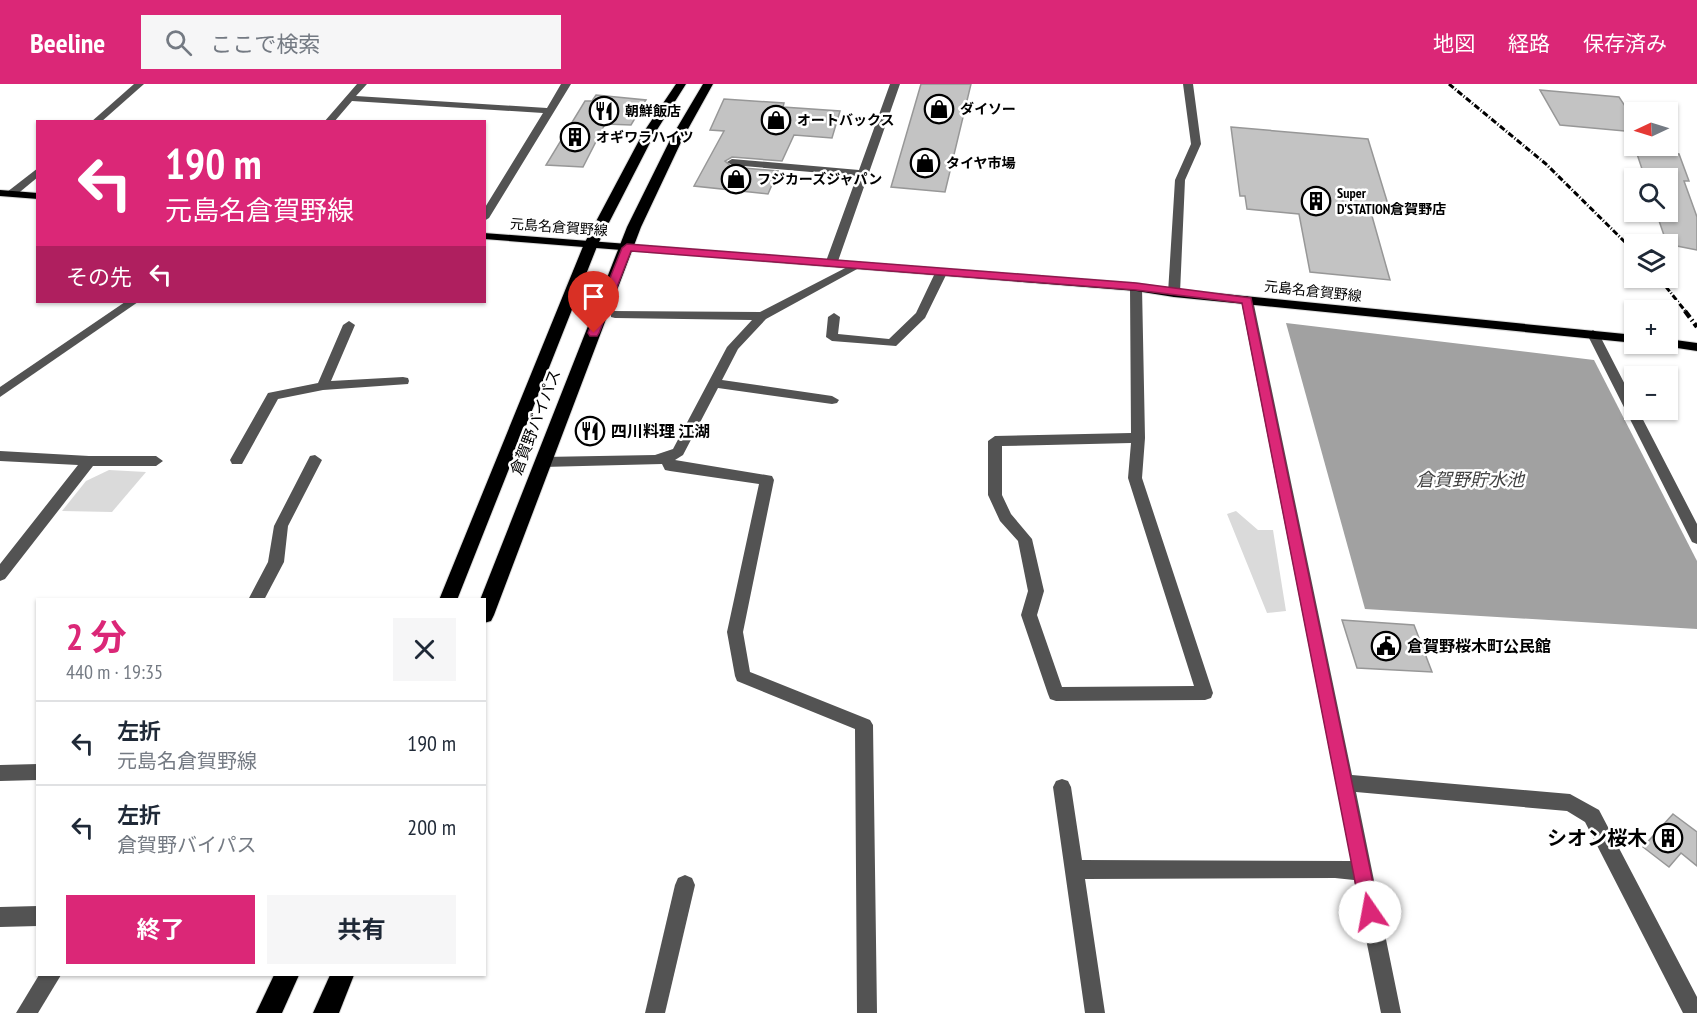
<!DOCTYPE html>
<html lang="ja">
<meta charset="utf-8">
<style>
:root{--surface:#fff;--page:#f6f6f7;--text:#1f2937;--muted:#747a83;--line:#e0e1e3;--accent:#db2777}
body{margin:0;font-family:"PT Sans Narrow","Noto Sans JP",sans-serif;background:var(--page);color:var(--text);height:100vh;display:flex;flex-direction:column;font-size:22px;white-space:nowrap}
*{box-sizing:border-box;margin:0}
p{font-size:20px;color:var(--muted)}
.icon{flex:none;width:33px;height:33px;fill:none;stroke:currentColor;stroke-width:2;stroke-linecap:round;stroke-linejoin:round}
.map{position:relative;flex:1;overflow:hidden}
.side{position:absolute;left:36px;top:514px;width:450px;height:378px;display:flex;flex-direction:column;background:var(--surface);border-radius:0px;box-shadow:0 2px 4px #0004}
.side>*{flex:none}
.banner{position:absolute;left:36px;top:36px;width:450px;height:183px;border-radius:0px;box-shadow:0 2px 4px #0004;background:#db2777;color:#fff;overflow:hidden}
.needle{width:39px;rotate:266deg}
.controls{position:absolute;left:1624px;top:18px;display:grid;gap:12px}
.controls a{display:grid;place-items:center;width:54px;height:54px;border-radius:0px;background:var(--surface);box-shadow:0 2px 4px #0004;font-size:30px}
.pin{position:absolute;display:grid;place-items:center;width:51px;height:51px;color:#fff;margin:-62px -26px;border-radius:50% 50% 50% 0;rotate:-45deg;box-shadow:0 0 6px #0007}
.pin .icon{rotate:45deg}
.me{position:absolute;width:66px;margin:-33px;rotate:348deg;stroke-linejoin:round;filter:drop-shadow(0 0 4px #0008)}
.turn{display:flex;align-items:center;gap:21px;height:126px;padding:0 30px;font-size:27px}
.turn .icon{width:78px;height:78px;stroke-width:2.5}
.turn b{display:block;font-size:42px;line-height:51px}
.then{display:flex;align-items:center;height:57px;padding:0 30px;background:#0003;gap:12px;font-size:22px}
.round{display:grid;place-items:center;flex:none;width:63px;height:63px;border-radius:0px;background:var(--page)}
.overview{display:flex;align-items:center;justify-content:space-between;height:102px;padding:0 30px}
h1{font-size:36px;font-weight:700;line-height:45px;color:var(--accent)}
.action{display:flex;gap:12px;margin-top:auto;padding:12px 30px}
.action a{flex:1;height:69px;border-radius:0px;background:var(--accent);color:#fff;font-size:24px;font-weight:700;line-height:69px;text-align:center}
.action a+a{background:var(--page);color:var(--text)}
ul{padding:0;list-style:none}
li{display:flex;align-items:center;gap:18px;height:84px;padding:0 30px;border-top:2px solid var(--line)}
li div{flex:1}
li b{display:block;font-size:22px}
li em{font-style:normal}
header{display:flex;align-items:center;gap:36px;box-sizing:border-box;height:84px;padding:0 30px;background:var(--accent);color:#fff}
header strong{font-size:28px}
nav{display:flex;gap:33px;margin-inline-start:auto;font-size:21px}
.search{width:420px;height:54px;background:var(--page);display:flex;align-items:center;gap:15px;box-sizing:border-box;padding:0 21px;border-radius:0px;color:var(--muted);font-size:22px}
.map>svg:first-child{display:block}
.green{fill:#dadada}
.water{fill:#a1a1a1}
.building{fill:#c3c3c3;stroke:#979797;stroke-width:1.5}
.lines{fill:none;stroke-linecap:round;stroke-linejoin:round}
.major-casing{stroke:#dbdbdb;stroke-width:2}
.highway-casing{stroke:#dbdbdb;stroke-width:2}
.minor{fill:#535353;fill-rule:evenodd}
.major{fill:#000;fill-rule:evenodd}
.highway{fill:#000;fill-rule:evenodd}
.rail-far1{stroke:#000;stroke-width:3;stroke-dasharray:6 2 1 2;stroke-linecap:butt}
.rail{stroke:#000;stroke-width:4.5;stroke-dasharray:8 3 1.5 3;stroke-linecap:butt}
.route{fill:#db2777;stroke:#8e194d;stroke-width:1.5}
.labels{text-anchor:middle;stroke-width:5;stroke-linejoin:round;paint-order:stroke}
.far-poi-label{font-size:14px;font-weight:bold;fill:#000;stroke:#fff;text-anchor:start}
.far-street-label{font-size:14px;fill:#000;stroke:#fff}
.street-label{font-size:16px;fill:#000;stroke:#fff}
.poi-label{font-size:16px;font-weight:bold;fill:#000;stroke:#fff;text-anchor:start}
.water-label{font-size:18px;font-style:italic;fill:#424242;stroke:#fff}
.near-poi-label{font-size:20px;font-weight:bold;fill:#000;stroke:#fff;text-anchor:end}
</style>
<header>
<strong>Beeline</strong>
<div class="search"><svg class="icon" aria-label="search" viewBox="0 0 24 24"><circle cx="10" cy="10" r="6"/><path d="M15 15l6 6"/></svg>ここで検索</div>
<nav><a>地図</a><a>経路</a><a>保存済み</a></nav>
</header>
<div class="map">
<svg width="1697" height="929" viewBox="0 0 1697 929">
<rect width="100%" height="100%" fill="#fff"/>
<!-- green -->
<g class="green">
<path d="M109 386 146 388 112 428 62 427 86 397Z"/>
<path d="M1236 427 1258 446H1273L1286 527 1267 529 1227 430Z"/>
</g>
<!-- water -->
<path class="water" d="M1286 239 1594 276 1697 477V545L1365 525Z"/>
<!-- building -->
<g class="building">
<path d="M921 0H971L945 108 891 103Z"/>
<path d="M1540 6 1619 13 1635 37V48L1560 41Z"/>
<path d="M596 11 646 16 631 41 605 40 583 83 546 81 585 17H592Z"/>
<path d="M724 15 784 19 783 23 840 27 832 54 794 51 782 77 732 73 725 77 732 83 778 87 768 110 694 102 724 47 710 46Z"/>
<path d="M1231 43 1368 55 1390 127 1370 125 1390 196 1310 188 1299 130 1247 125 1245 112H1240Z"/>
<path d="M1635 64 1679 70 1689 97H1684L1697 133V166L1667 160 1656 128H1668V94H1645Z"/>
<path d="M1342 536 1414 541 1432 588 1357 584Z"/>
<path d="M1673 730 1697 748V782L1681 769 1669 783 1643 763Z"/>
</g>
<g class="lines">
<!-- major casing -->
<g class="major-casing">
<g id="major">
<path d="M0 106 38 109V115L0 112Z"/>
<path d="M484 149 1136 199 1174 205 1635 251V259L1174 213 1136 207 484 155Z"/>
<path d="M1668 255 1697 259V267L1664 262 1662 260H1668Z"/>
</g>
</g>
<!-- highway casing -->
<g class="highway-casing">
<g id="highway">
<path d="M676 0H686L655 49 598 160 457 516H439L584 160 643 49Z"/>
<path d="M703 0H713L683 54 641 143 494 531 491 537 484 539V516H480L627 143 671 54Z"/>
<path d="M274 891H299L282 929H256Z"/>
<path d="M330 891H354L339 929H313Z"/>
</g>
</g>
<!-- minor -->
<g class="minor">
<path d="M134 0H144L101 38H91Z"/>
<path d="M357 0H367L356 12 547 24 561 0H571L489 134 484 137V125L543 29 352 17 334 38H324Z"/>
<path d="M890 0H900L837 180 831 183 827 182 825 180 857 92 732 81 727 78 732 75 859 86Z"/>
<path d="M1183 0H1193L1201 60 1185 96 1180 209 1174 213 1168 209 1175 96 1191 60Z"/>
<path d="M38 84V93L15 112H7V108Z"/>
<path d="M855 179 861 182 859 184 766 235 738 265 722 296 832 312 839 316 837 319 832 320 718 304 683 371 675 376 772 392 774 396 743 548 750 588 870 636 873 641 877 929H857L855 645 737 597 735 592 727 548 759 400 670 387 665 386 662 380 543 383 536 378 543 373 655 371 673 365 727 263 752 236 615 234 611 233V227L760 228Z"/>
<path d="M941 186 947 189 925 234 896 262 832 257 826 253 828 233 834 229 840 233 838 250 889 255 916 229 935 189Z"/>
<path d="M1136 199 1142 203 1145 354 1142 394 1213 609 1211 614 1205 616 1056 617 1050 615 1048 610 1021 531 1028 507 1018 457 1000 437 988 411V357L995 352 1131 349 1130 203ZM1131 359 1128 394 1194 602 1062 603 1037 531 1044 507 1032 455 1011 430 1002 411V362Z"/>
<path d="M1247 212 1253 216 1352 691 1570 710 1599 726 1697 913V929H1683L1585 738 1567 727 1356 708 1401 929H1381L1354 796 1335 794 1085 795 1105 929H1085L1053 703 1056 697 1062 695 1068 697 1071 703 1082 776 1351 777 1241 216Z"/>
<path d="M125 218H138L0 313V303Z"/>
<path d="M349 237 355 241 331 297 403 293 408 294 409 297 408 300 323 306 278 315 242 380H232L230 376 268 309 318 299 343 241Z"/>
<path d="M1593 246 1599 250 1635 320V326H1638L1697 440V460L1692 458 1690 454 1587 250Z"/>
<path d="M0 367 89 372H156L163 377 156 382H93L5 495 0 497V480L78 381 0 377Z"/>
<path d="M315 371 322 376 288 442 284 478 264 516H248L268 478 274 442 310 372Z"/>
<path d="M38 680V696L0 697V681Z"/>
<path d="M685 791 692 794 695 801 665 929H645L675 801 678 794Z"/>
<path d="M38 822V842L0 843V823Z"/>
<path d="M39 891H61L38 929H16Z"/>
</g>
<!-- major -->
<use href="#major" class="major"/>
<!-- highway -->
<use href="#highway" class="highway"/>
<!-- rail-far1 -->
<g class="rail-far1">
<path d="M1449 0 1546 80 1635 168"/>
<path d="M1659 194 1686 228"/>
</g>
<!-- rail -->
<path class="rail" d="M1685 227 1697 243"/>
</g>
<!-- route -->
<path class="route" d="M627 160 1136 199 1251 214 1379 828 1377 834 1370 837 1364 834 1361 828 1242 219 1136 206 631 167 599 249 597 252H590L588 249 622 164Z"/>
<!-- icons -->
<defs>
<g id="shop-ring" transform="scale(1.5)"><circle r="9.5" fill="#fff" stroke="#000" stroke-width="1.5"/><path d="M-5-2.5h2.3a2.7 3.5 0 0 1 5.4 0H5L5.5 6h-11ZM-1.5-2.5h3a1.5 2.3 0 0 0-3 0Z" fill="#000"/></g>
<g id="restaurant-ring" transform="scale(1.5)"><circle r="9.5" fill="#fff" stroke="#000" stroke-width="1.5"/><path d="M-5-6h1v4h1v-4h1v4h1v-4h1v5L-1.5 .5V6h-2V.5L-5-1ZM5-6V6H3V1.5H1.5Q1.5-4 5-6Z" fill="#000"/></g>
<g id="building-ring" transform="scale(1.5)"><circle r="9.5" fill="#fff" stroke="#000" stroke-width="1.5"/><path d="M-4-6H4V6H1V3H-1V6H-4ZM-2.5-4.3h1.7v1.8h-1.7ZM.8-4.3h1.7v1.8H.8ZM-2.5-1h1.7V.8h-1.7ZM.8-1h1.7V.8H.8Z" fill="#000"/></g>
<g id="civic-ring" transform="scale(1.5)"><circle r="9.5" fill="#fff" stroke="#000" stroke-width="1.5"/><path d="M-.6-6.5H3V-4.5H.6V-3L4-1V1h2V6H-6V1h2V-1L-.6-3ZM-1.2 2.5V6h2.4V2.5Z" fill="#000"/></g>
</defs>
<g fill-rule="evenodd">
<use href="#shop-ring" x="939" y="25"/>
<use href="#restaurant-ring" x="604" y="27"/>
<use href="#shop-ring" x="776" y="36"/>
<use href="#building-ring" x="575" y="53"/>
<use href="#shop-ring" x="925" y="79"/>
<use href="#shop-ring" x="736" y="95"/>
<use href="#building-ring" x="1316" y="117"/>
<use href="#restaurant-ring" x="590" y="347"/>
<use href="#civic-ring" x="1386" y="562"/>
<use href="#building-ring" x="1668" y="754"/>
</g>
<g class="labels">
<!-- far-poi labels -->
<g class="far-poi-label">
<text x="960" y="30">ダイソー</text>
<text x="625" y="32">朝鮮飯店</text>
<text x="797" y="41">オートバックス</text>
<text x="596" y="58">オギワラハイツ</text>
<text x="946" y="84">タイヤ市場</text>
<text x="757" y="100">フジカーズジャパン</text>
<text x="1337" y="114">Super<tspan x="1337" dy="16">D'STATION倉賀野店</tspan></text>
</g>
<!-- far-street labels -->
<g class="far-street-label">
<text transform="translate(559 143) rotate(4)" y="5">元島名倉賀野線</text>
<text transform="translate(1313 207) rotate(6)" y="5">元島名倉賀野線</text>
</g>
<!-- street labels -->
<g class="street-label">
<text transform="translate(535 338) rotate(-69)" y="6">倉賀野バイパス</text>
</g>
<!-- poi labels -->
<g class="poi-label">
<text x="611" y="353">四川料理 江湖</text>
<text x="1407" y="568">倉賀野桜木町公民館</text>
</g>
<!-- water labels -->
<g class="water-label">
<text x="1470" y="402">倉賀野貯水池</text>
</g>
<!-- near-poi labels -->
<g class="near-poi-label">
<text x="1647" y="761">シオン桜木</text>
</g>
</g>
</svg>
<div class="controls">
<a><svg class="needle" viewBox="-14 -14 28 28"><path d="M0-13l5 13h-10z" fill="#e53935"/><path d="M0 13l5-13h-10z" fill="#747a83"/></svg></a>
<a><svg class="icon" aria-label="search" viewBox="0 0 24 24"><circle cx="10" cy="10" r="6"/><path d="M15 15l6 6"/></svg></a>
<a><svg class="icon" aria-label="layers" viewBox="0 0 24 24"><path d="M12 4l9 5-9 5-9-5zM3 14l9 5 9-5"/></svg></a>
<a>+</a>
<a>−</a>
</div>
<div class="pin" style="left:594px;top:249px;background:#d93025"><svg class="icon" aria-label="arrive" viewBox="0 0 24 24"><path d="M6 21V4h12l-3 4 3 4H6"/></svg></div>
<svg class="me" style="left:1370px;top:828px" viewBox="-20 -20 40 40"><circle r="19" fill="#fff"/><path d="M0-13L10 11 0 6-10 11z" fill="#db2777"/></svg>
<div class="banner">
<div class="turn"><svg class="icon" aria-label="left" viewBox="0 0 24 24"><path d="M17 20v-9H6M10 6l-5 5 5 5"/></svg><div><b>190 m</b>元島名倉賀野線</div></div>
<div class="then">その先<svg class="icon" aria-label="left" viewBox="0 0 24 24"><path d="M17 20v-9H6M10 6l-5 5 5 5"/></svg></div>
</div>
<section class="side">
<div class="overview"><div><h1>2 分</h1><p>440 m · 19:35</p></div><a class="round"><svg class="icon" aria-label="close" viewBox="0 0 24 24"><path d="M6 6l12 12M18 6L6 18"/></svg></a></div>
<ul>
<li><svg class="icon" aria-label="left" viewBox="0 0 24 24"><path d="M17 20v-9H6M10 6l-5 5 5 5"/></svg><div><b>左折</b><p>元島名倉賀野線</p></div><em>190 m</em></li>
<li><svg class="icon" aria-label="left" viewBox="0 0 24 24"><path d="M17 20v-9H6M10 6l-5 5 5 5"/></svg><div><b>左折</b><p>倉賀野バイパス</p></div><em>200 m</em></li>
</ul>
<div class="action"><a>終了</a><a>共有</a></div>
</section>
</div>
